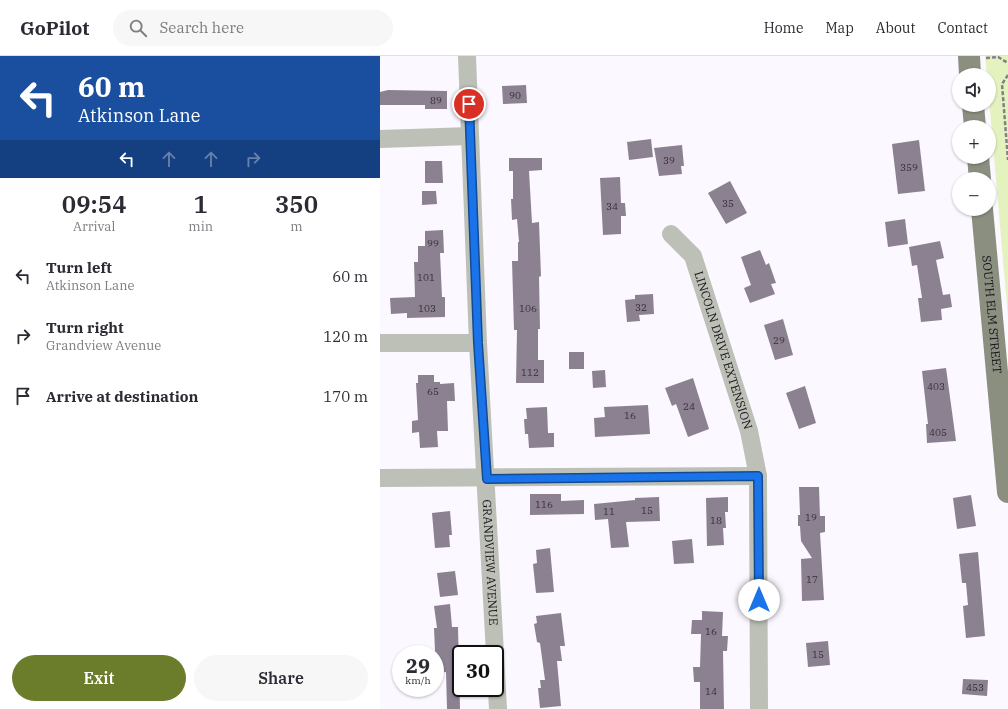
<!DOCTYPE html>
<meta charset="utf-8">
<style>
:root{--surface:#fff;--page:#f7f7f7;--text:#2b2b33;--muted:#7c7c81;--line:#e1e1e2;--accent:#6b7c2b}
body{margin:0;font-family:"IBM Plex Serif",serif;background:var(--page);color:var(--text);height:100vh;display:flex;flex-direction:column;font-size:15px;white-space:nowrap}
*{box-sizing:border-box;margin:0}
p{font-size:13px;color:var(--muted)}
.icon{flex:none;width:22px;height:22px;fill:none;stroke:currentColor;stroke-width:2;stroke-linecap:round;stroke-linejoin:round}
.map{position:relative;flex:1;overflow:hidden}
.drawer{display:flex;flex-direction:column;background:var(--surface);width:380px}
.drawer>*{flex:none}
.banner{background:#1a4fa0;color:#fff;overflow:hidden}
.fabs{position:absolute;left:572px;top:12px;display:grid;gap:8px}
.fabs a{display:grid;place-items:center;width:44px;height:44px;border-radius:50%;background:var(--surface);box-shadow:0 1px 3px #0004;font-size:20px}
.speed{position:absolute;left:12px;top:589px;display:flex;gap:8px;font-size:20px;font-weight:700;text-align:center}
.speed>*{display:grid;place-content:center;width:52px;height:52px;border-radius:50%;background:var(--surface);box-shadow:0 1px 3px #0004;line-height:1}
.speed small{font-size:10px;font-weight:400}
.speed .limit{border:2px solid #111;border-radius:6px;background:#fff;color:#111}
.pin{position:absolute;display:grid;place-items:center;width:34px;height:34px;color:#fff;margin:-17px;border:2px solid #fff;border-radius:50%;box-shadow:0 1px 4px #0007}
.me{position:absolute;width:44px;margin:-22px;rotate:0deg;stroke-linejoin:round;filter:drop-shadow(0 0 3px #0008)}
.turn{display:flex;align-items:center;gap:14px;height:84px;padding:0 12px;font-size:18px}
.turn .icon{width:52px;height:52px;stroke-width:2.5}
.turn b{display:block;font-size:28px;line-height:34px}
.lanes{display:flex;align-items:center;height:38px;padding:0 12px;background:#0003;justify-content:center;gap:20px;direction:ltr}
.lanes .off{opacity:.35}
.eta{display:flex;justify-content:space-evenly;align-items:center;height:68px;text-align:center}
.eta b{font-size:24px;font-weight:600;line-height:28px}
.cta{display:flex;gap:8px;margin-top:auto;padding:8px 12px}
.cta a{flex:1;height:46px;border-radius:24px;background:var(--accent);color:#fff;font-size:16px;font-weight:600;line-height:46px;text-align:center}
.cta a+a{background:var(--page);color:var(--text)}
ul{padding:0;list-style:none}
li{display:flex;align-items:center;gap:12px;height:60px;padding:0 12px}
li div{flex:1}
li b{display:block;font-size:15px}
li em{font-style:normal}
header{display:flex;align-items:center;gap:24px;box-sizing:border-box;height:56px;padding:0 20px;background:var(--surface);border-bottom:1px solid var(--line)}
header strong{font-size:19px}
nav{display:flex;gap:22px;margin-inline-start:auto;font-size:14px}
.search{width:280px;height:36px;background:var(--page);display:flex;align-items:center;gap:10px;box-sizing:border-box;padding:0 14px;border-radius:22px;color:var(--muted);font-size:15px}
main{display:flex;flex:1;min-height:0}
.map>svg:first-child{display:block}
.green{fill:#e4f2bf}
.building{fill:#8c8191}
.lines{fill:none;stroke-linecap:round;stroke-linejoin:round}
.path{stroke:#848087;stroke-width:2.5;stroke-dasharray:4 2;stroke-linecap:butt}
.minor{stroke:#bdc0b7;stroke-width:18}
.major{stroke:#8a8f80;stroke-width:22}
.route-casing{stroke:#114b97;stroke-width:10}
.route{stroke:#1a73e8;stroke-width:7}
.labels{text-anchor:middle;stroke-width:4;stroke-linejoin:round;paint-order:stroke}
.number-label{font-size:10px;fill:#352f38}
.street-label{font-size:12px;fill:#18141a;stroke:#fff}
</style>
<header>
<strong>GoPilot</strong>
<div class="search"><svg class="icon" aria-label="search" viewBox="0 0 24 24"><circle cx="10" cy="10" r="6"/><path d="M15 15l6 6"/></svg>Search here</div>
<nav><a>Home</a><a>Map</a><a>About</a><a>Contact</a></nav>
</header>
<main>
<section class="drawer">
<div class="banner">
<div class="turn"><svg class="icon" aria-label="left" viewBox="0 0 24 24"><path d="M17 20v-9H6M10 6l-5 5 5 5"/></svg><div><b>60 m</b>Atkinson Lane</div></div>
<div class="lanes"><svg class="icon" aria-label="left" viewBox="0 0 24 24"><path d="M17 20v-9H6M10 6l-5 5 5 5"/></svg><svg class="icon off" aria-label="ahead" viewBox="0 0 24 24"><path d="M12 20V5M6 11l6-6 6 6"/></svg><svg class="icon off" aria-label="ahead" viewBox="0 0 24 24"><path d="M12 20V5M6 11l6-6 6 6"/></svg><svg class="icon off" aria-label="right" viewBox="0 0 24 24"><path d="M7 20v-9h11M14 6l5 5-5 5"/></svg></div>
</div>
<div class="eta">
<div><b>09:54</b><p>Arrival</p></div>
<div><b>1</b><p>min</p></div>
<div><b>350</b><p>m</p></div>
</div>
<ul>
<li><svg class="icon" aria-label="left" viewBox="0 0 24 24"><path d="M17 20v-9H6M10 6l-5 5 5 5"/></svg><div><b>Turn left</b><p>Atkinson Lane</p></div><em>60 m</em></li>
<li><svg class="icon" aria-label="right" viewBox="0 0 24 24"><path d="M7 20v-9h11M14 6l5 5-5 5"/></svg><div><b>Turn right</b><p>Grandview Avenue</p></div><em>120 m</em></li>
<li><svg class="icon" aria-label="arrive" viewBox="0 0 24 24"><path d="M6 21V4h12l-3 4 3 4H6"/></svg><div><b>Arrive at destination</b></div><em>170 m</em></li>
</ul>
<div class="cta"><a>Exit</a><a>Share</a></div>
</section>
<div class="map">
<svg width="628" height="653" viewBox="0 0 628 653">
<rect width="100%" height="100%" fill="#fcf8ff"/>
<!-- green -->
<path class="green" d="M605 0H628V262L609 43V19H607Z"/>
<!-- building -->
<g class="building">
<path d="M146 29 147 47 123 48 122 30Z"/>
<path d="M8 34 67 35V53H45V49H0V36Z"/>
<path d="M271 83 273 101 249 104 247 86Z"/>
<path d="M539 84 545 135 518 138 512 88Z"/>
<path d="M302 89 304 110H301L302 118 279 120 274 92Z"/>
<path d="M129 102H162V114L149 115 152 167 159 166 161 220 159 221 160 273H158V304H164V327H136L137 274H134L132 205H138V186H139L137 163 132 164 131 143H133V115H129Z"/>
<path d="M45 105H62L63 127H45Z"/>
<path d="M240 121 241 147H245L246 160H241V178L223 179 220 122Z"/>
<path d="M350 125 367 157 346 168 328 137Z"/>
<path d="M42 135H56L57 148 42 149Z"/>
<path d="M525 163 528 188 508 191 505 166Z"/>
<path d="M63 174 64 197H60L62 241H65V261L27 262V257L11 258 10 242 35 241 34 206H38V190H45V175Z"/>
<path d="M560 185 564 202 556 204 563 239 570 238 572 251 561 253 562 264 541 266 538 242H542L537 209 532 210 529 191Z"/>
<path d="M380 194 386 209 389 207 396 227 391 228 395 238 370 247 364 232 371 229 361 201Z"/>
<path d="M273 238 274 258 259 259 260 265 247 266 245 244 255 243V239Z"/>
<path d="M403 263 413 299 395 304 384 269Z"/>
<rect x="189" y="296" width="15" height="17"/>
<path d="M566 312 576 385 547 387 546 368H548L542 315Z"/>
<path d="M225 314 226 331 213 332 212 315Z"/>
<path d="M38 319H54V326H60V328L74 327 75 345H67L68 375H57L58 391 40 392 39 376 32 377V365L38 364 36 327H38Z"/>
<path d="M313 322 329 373 308 381 296 348 292 350 285 332Z"/>
<path d="M425 330 436 367 419 373 406 337Z"/>
<path d="M268 349 270 378 215 381 214 362 225 361 224 351Z"/>
<path d="M167 351 168 377H174V391L149 392 148 378H145L144 363H147L146 352Z"/>
<path d="M419 431H439L440 460H445V476L440 477 444 544 422 545 421 503 432 502 421 485 420 470H418V459H420Z"/>
<path d="M150 438H181V445L204 444V458L150 459Z"/>
<path d="M591 439 596 470 577 473 573 442Z"/>
<path d="M279 441 280 465 246 466 249 491 231 492 228 463 215 464 214 448 255 444V442Z"/>
<path d="M348 441V456H345L346 472H343L344 489 327 490 326 442Z"/>
<path d="M70 455 72 479H69L70 491 55 492 52 457Z"/>
<path d="M312 483 314 507 294 508 292 485Z"/>
<path d="M170 492 174 536 156 537 153 508 157 507 156 494Z"/>
<path d="M598 496 605 580 586 582 583 550 588 549 586 527H582L579 498Z"/>
<path d="M75 515 78 539 60 541 57 517Z"/>
<path d="M70 548 72 571H78L80 653H67L66 616 56 617 54 572H57L54 550Z"/>
<path d="M322 555 343 556 342 580H348L347 595H343L344 653H320V626H314L313 611H320L321 578H311L312 564H322Z"/>
<path d="M181 557 185 590H180L182 605H177L181 650 160 652 158 632H161L160 624H165L160 587 157 586 154 568 157 567 156 560Z"/>
<path d="M448 585 450 609 428 611 426 587Z"/>
<path d="M583 623 608 624 607 640 582 638Z"/>
</g>
<g class="lines">
<!-- path -->
<g class="path">
<path d="M606 2 618 1 628 7"/>
<path d="M628 19 622 28 628 104"/>
</g>
<!-- minor -->
<g class="minor">
<path id="s1" d="M87 0 98 287 118 653"/>
<path d="M0 83 90 80"/>
<path id="s2" d="M291 178 313 200 369 375 378 420 379 653"/>
<path d="M0 287H98"/>
<path d="M0 422 378 420"/>
</g>
<!-- major -->
<g class="major">
<path d="M589 0 590 19"/>
<path d="M593 49 595 71"/>
<path d="M598 101 600 123"/>
<path id="s3" d="M602 153 628 436"/>
</g>
</g>
<g class="lines">
<!-- route casing -->
<g class="route-casing">
<path id="route" d="M89 48 98 287 107 423 378 420 379 544"/>
</g>
<!-- route -->
<use href="#route" class="route"/>
</g>
<g class="labels">
<!-- number labels -->
<g class="number-label">
<text x="135" y="43">90</text>
<text x="56" y="48">89</text>
<text x="289" y="108">39</text>
<text x="529" y="115">359</text>
<text x="348" y="151">35</text>
<text x="232" y="154">34</text>
<text x="53" y="191">99</text>
<text x="46" y="225">101</text>
<text x="261" y="255">32</text>
<text x="47" y="256">103</text>
<text x="148" y="256">106</text>
<text x="399" y="288">29</text>
<text x="150" y="320">112</text>
<text x="556" y="334">403</text>
<text x="53" y="339">65</text>
<text x="309" y="354">24</text>
<text x="250" y="363">16</text>
<text x="558" y="380">405</text>
<text x="164" y="452">116</text>
<text x="267" y="458">15</text>
<text x="229" y="459">11</text>
<text x="431" y="465">19</text>
<text x="336" y="468">18</text>
<text x="432" y="527">17</text>
<text x="331" y="579">16</text>
<text x="438" y="602">15</text>
<text x="595" y="635">453</text>
<text x="331" y="639">14</text>
</g>
<!-- street labels -->
<g class="street-label">
<text dy="4" stroke="none"><textPath href="#s3" startOffset="106">SOUTH ELM STREET</textPath></text>
<text dy="4" stroke="none"><textPath href="#s2" startOffset="130">LINCOLN DRIVE EXTENSION</textPath></text>
<text dy="4" stroke="none"><textPath href="#s1" startOffset="507">GRANDVIEW AVENUE</textPath></text>
</g>
</g>
</svg>
<div class="fabs">
<a><svg class="icon" aria-label="sound" viewBox="0 0 24 24"><path d="M4 9h4l5-4v14l-5-4H4zM17 9q2 3 0 6"/></svg></a>
<a>+</a>
<a>−</a>
</div>
<div class="speed"><div>29<small>km/h</small></div><div class="limit">30</div></div>
<div class="pin" style="left:89px;top:48px;background:#d93025"><svg class="icon" aria-label="arrive" viewBox="0 0 24 24"><path d="M6 21V4h12l-3 4 3 4H6"/></svg></div>
<svg class="me" style="left:379px;top:544px" viewBox="-20 -20 40 40"><circle r="19" fill="#fff"/><path d="M0-13L10 11 0 6-10 11z" fill="#1a73e8"/></svg>
</div>
</main>
